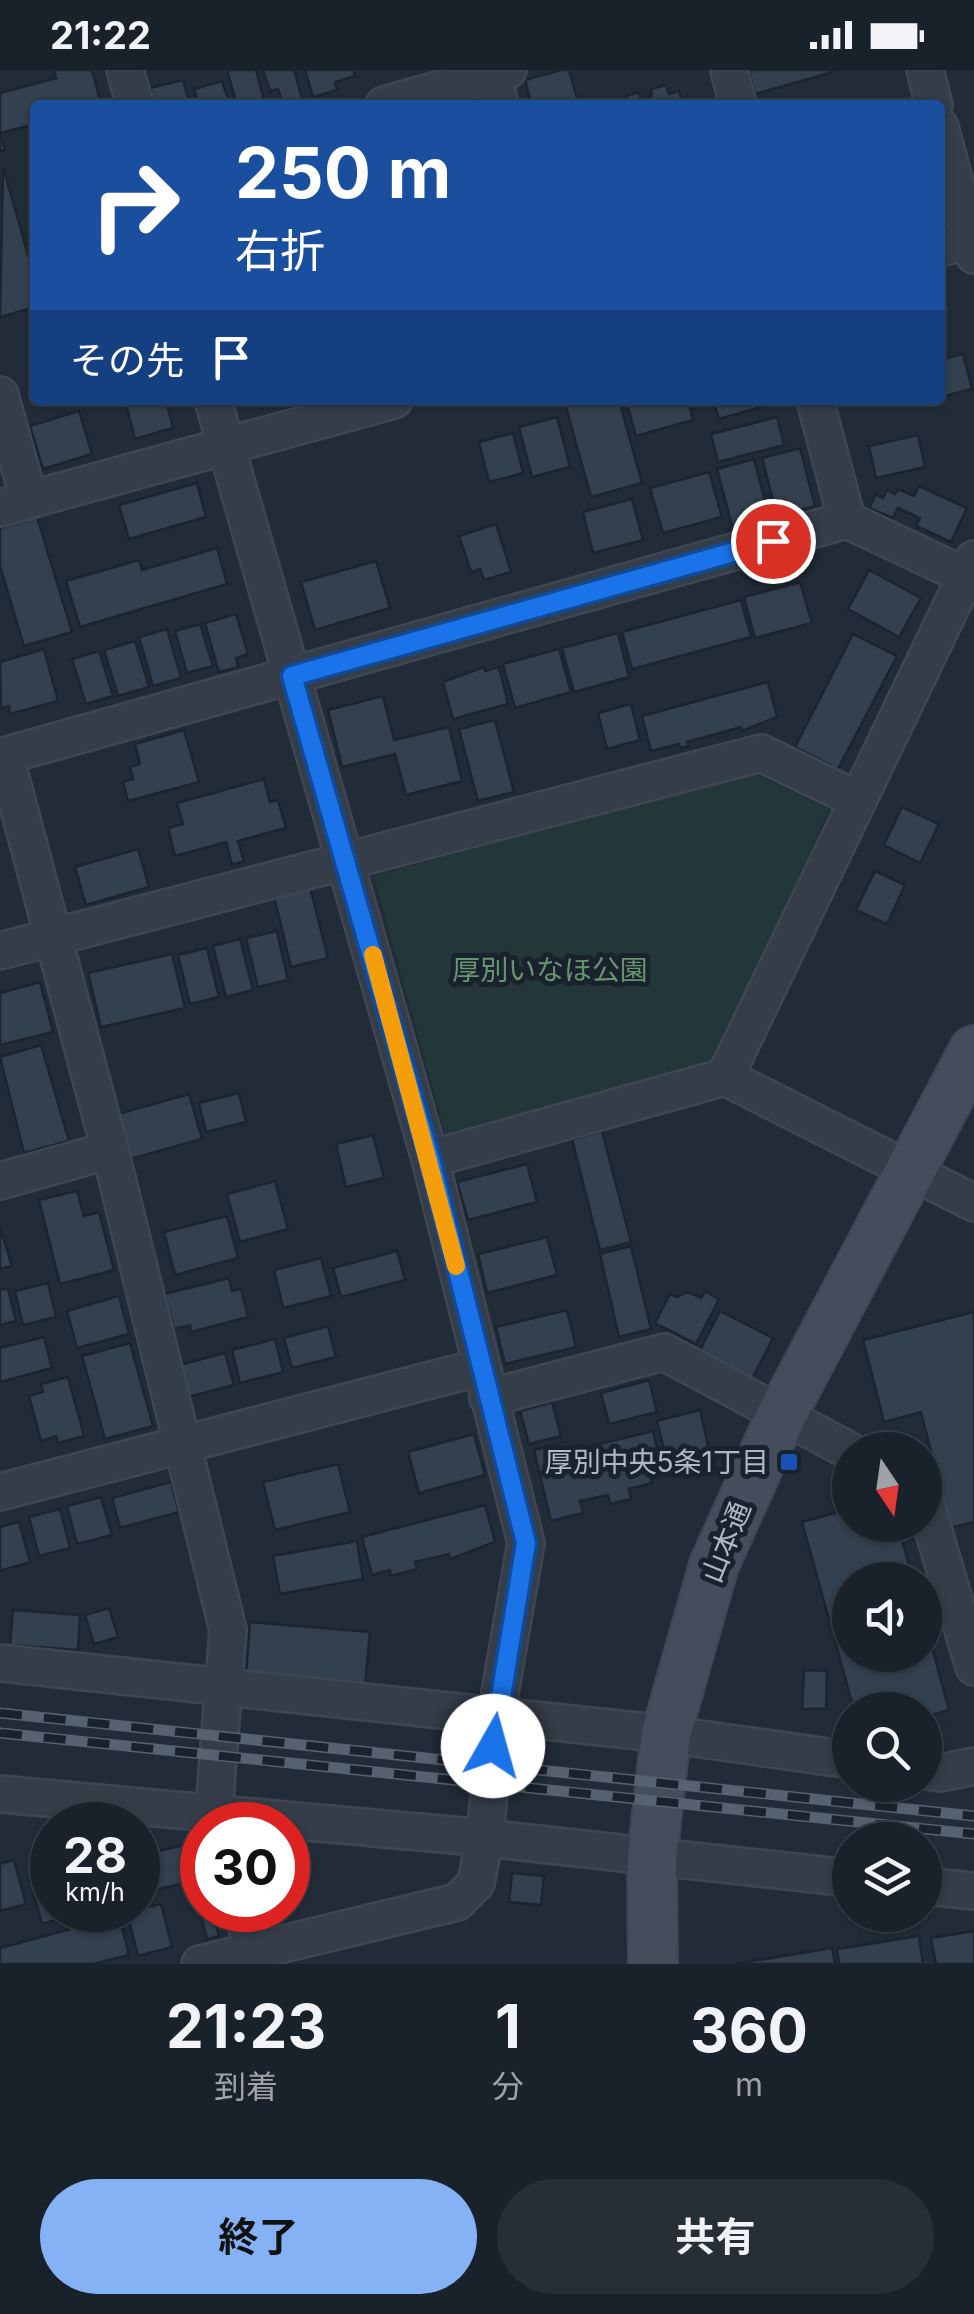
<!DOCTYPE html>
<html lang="ja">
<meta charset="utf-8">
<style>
:root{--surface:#19212a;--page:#262e36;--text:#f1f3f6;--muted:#9fa3a8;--line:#373e47;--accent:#84b2f5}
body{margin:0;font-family:Inter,"Noto Sans JP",sans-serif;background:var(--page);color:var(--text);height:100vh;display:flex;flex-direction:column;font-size:38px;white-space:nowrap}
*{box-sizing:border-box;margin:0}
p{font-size:32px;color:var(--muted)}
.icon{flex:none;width:55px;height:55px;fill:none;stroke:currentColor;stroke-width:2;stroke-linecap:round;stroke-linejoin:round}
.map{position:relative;height:1894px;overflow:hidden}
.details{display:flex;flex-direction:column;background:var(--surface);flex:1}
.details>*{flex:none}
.banner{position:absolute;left:30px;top:30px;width:915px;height:305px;border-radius:10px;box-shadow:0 2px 8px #0004,0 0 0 2px var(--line);background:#1a4fa0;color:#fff;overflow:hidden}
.needle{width:65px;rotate:167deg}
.fabs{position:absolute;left:832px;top:1362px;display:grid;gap:20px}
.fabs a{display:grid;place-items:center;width:110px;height:110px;border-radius:50%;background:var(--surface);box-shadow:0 2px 8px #0004,0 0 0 2px var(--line);font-size:50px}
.speed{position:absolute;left:30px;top:1732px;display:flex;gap:20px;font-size:50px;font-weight:700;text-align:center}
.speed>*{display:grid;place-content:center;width:130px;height:130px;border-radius:50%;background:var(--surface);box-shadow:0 2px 8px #0004,0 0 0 2px var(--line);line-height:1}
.speed small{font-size:25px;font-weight:400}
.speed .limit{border:15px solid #d22;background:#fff;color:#111}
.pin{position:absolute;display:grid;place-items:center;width:85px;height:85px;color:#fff;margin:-42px;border:5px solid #fff;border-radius:50%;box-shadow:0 2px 10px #0007}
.me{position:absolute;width:110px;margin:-55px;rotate:7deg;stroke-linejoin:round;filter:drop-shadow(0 0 8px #0008)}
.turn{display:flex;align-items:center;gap:35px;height:210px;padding:0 40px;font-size:45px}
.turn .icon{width:130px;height:130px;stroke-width:2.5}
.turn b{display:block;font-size:70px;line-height:85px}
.then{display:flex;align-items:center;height:95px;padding:0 40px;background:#0003;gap:20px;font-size:38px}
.eta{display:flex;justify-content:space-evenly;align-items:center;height:170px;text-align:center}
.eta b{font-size:60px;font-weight:700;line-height:70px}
.button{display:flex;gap:20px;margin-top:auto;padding:20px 40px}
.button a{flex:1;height:115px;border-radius:60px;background:var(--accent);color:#111;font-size:40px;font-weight:700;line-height:115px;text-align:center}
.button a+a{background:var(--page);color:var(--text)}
.status{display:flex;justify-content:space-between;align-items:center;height:70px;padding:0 50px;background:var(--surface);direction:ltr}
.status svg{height:28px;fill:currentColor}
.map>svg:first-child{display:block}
.green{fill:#233739}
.building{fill:#33404f;stroke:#1c242f;stroke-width:2.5}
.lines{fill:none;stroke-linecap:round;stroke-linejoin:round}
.street-casing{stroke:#3e4652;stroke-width:40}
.secondary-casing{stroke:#3e4652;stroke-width:52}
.street{stroke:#353d49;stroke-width:35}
.secondary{stroke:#434d5c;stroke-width:48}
.rail-casing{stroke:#576270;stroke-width:11}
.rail{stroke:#1a222d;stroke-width:8;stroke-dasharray:22;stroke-linecap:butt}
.route-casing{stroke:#114b97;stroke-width:25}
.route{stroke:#1a73e8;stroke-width:18}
.slow{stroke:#f59e0b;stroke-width:18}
.transit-dot{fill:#1a4fb4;stroke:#1a222d;stroke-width:4}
.labels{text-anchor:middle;stroke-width:10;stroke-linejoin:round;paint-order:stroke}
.park-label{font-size:28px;fill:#679571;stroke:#1a222d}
.poi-label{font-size:28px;fill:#b0b8c5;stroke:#1a222d;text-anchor:end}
.street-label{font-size:28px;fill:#b0b8c5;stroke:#1a222d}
</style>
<div class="status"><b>21:22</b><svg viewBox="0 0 49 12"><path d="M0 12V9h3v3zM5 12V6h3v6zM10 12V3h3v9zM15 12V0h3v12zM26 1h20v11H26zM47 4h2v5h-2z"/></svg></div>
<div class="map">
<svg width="974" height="1894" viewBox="0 0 974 1894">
<rect width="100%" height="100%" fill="#212c38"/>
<!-- green -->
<path class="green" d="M750 701 829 739 716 994 448 1074 374 806Z"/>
<!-- building -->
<g class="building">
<path d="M54 0H92L101 35H35V54L0 63 5 80 0 81V23L56 8Z"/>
<path d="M227 0H256L265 34 237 35Z"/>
<path d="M263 0H294L303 32 283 35 278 19 270 21Z"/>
<path d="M305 0H353L355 6 335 12 337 20 313 27Z"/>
<path d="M561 0H569L579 35H532L525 10Z"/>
<path d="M749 0H840L755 24Z"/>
<path d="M183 10 190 35H154L150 18Z"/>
<path d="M222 11 230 35H199L194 19Z"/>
<path d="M666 15 669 24 679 21 683 35H620L628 33 626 26 639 22 641 29 652 26 651 19Z"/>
<path d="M3 97 35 209V237L0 247Z"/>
<path d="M963 284 972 319 940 327V290Z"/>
<path d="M125 330H166L173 358 135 369Z"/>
<path d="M564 330H619L642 413 591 427Z"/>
<path d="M626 330H688L693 350 636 366Z"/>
<path d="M713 330H775V333L719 349Z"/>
<path d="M79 341 92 384 43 399 30 356Z"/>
<path d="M557 347 570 397 532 407 519 357Z"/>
<path d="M777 347 784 375 718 392 711 364Z"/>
<path d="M513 363 523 403 489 412 479 372Z"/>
<path d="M918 365 925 397 876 408 869 376Z"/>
<path d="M800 378 815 436 777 446 762 388Z"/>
<path d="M754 389 769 446 732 456 717 399Z"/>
<path d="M709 402 722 447 663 463 650 418Z"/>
<path d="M197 413 206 447 129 469 119 435Z"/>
<path d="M919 416 967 438 951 472 916 456 920 448 898 438 893 448 869 438 876 424 883 428 887 420 895 424 898 419 914 426Z"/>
<path d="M632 429 643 470 593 483 583 442Z"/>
<path d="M37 447 72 562 24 576 0 496V458Z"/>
<path d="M496 454 511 502 484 510 480 499 471 502 459 466Z"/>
<path d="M217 478 227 514 80 557 66 511 139 490 142 500Z"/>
<path d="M376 491 390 538 315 560 301 512Z"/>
<path d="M869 500 921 528 899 567 848 539Z"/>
<path d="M800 512 812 553 755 568 744 527Z"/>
<path d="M741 530 751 567 632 599 622 562Z"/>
<path d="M236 544 248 584 236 588 238 597 219 602 205 553Z"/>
<path d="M200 554 213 596 187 603 175 561Z"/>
<path d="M167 559 181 608 153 616 139 567Z"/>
<path d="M618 563 629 607 574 622 562 578Z"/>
<path d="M853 564 897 586 838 699 795 677Z"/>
<path d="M135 571 149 617 118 626 104 580Z"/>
<path d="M44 579 58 631 10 644 9 636 1 638 0 592Z"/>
<path d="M559 579 571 622 515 638 503 594Z"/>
<path d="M99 581 113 626 86 634 72 589Z"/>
<path d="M484 597 485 601 499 597 508 634 453 649 443 612Z"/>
<path d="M768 612 777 647 742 661 741 657 687 672 689 676 680 678 679 674 651 681 642 646Z"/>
<path d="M383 626 394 670 449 657 462 711 406 725 395 684 342 697 328 640Z"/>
<path d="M631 634 640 670 607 679 598 643Z"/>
<path d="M495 650 514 722 478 731 459 659Z"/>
<path d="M184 660 199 712 128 731 123 712 133 709 130 697 140 694 135 674Z"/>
<path d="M264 709 270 732 278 730 286 758 238 771 244 791 232 795 226 772 175 786 168 758 183 754 177 733Z"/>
<path d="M902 737 939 754 920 793 884 775Z"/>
<path d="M138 779 149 817 86 835 75 797Z"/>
<path d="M875 801 905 815 887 854 856 840Z"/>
<path d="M310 817 328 888 291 897 274 826Z"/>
<path d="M277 861 288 910 258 917 246 868Z"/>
<path d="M240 869 253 920 226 927 213 876Z"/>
<path d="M207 878 219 927 190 934 178 885Z"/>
<path d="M172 884 185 938 101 957 88 903Z"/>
<path d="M40 912 53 962 0 975V923Z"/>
<path d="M41 975 69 1071 24 1083 0 987Z"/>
<path d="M239 1023 246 1052 206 1062 199 1033Z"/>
<path d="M189 1024 202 1069 130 1089 118 1044Z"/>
<path d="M602 1061 631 1172 600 1180 572 1069Z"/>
<path d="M373 1065 384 1108 346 1117 336 1074Z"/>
<path d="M527 1094 537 1132 468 1150 457 1112Z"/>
<path d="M275 1111 288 1159 240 1172 227 1124Z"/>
<path d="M77 1121 84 1146 99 1142 114 1200 60 1214 39 1130Z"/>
<path d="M227 1146 238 1188 175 1205 164 1162Z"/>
<path d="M0 1157 12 1196 0 1199Z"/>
<path d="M547 1167 557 1205 487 1223 478 1184Z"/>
<path d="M631 1176 651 1259 619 1267 600 1184Z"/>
<path d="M397 1181 405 1210 341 1227 333 1198Z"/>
<path d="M321 1188 331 1226 283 1238 274 1200Z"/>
<path d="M229 1208 232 1221 241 1219 248 1247 191 1262 190 1255 174 1259 165 1224Z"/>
<path d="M48 1213 56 1247 23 1255 15 1221Z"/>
<path d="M8 1218 16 1251 0 1255V1220Z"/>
<path d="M705 1221 719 1229 696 1274 655 1253 670 1224 677 1227 688 1222 701 1228Z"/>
<path d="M119 1226 129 1264 77 1278 67 1241Z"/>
<path d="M567 1240 576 1277 505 1294 496 1257Z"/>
<path d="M720 1241 773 1268 752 1309 699 1282Z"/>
<path d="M974 1242V1452L950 1458 921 1342 884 1352 863 1270Z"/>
<path d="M328 1256 336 1287 292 1298 284 1268Z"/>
<path d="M44 1267 52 1298 0 1312V1278Z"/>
<path d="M275 1269 283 1302 240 1313 232 1280Z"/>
<path d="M130 1273 153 1356 105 1369 82 1286Z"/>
<path d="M225 1283 234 1315 188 1327 179 1295Z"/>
<path d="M68 1307 84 1366 58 1373 56 1366 41 1371 29 1326 43 1322 41 1314Z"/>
<path d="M649 1310 657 1342 609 1354 601 1323Z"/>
<path d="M552 1332 561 1366 529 1374 520 1341Z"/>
<path d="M700 1340 711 1388 669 1399 657 1351Z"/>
<path d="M653 1361 663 1403 650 1406 652 1413 629 1419 631 1429 610 1434 608 1425 580 1431 583 1443 551 1451 534 1380 565 1372 567 1382Z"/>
<path d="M474 1364 485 1405 419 1423 408 1382Z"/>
<path d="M338 1394 350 1442 275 1460 263 1412Z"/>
<path d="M171 1412 179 1442 120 1458 112 1428Z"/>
<path d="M101 1427 112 1465 77 1474 67 1436Z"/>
<path d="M485 1435 495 1472 450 1489 449 1484 415 1492 417 1499 391 1506 390 1500 372 1505 362 1467Z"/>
<path d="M60 1439 70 1478 39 1486 29 1447Z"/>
<path d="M850 1439V1455H898L913 1510H850V1585H925V1552L949 1640 925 1647V1640H854L802 1452Z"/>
<path d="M19 1452 30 1492 0 1501V1457Z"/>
<path d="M357 1471 363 1509 280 1524 273 1486Z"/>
<path d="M109 1538 118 1567 94 1574 85 1545Z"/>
<path d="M13 1540 80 1545 78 1580 10 1575Z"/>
<path d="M250 1552 370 1562 365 1615 246 1605Z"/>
<path d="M804 1600 827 1601 826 1639H802Z"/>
<path d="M184 1775 193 1811 142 1823 138 1786Z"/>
<path d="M14 1790 26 1834 0 1841V1794Z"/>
<path d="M512 1803 544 1806 541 1835 509 1832Z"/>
<path d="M52 1805V1840H91L42 1854 30 1811Z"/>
<path d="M161 1834 172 1877 138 1886 127 1842Z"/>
<path d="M213 1842 219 1866 207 1869 201 1845Z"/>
<path d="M119 1846 129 1885 93 1894H0V1878Z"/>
<path d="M974 1861V1894H936L931 1868Z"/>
<path d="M919 1866 923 1894H839L837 1879Z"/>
<path d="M832 1878 835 1894H734Z"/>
</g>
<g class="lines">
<!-- street casing -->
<g class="street-casing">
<g id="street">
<path d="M125 0 135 35"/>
<path d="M729 0 738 35"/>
<path d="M925 0 934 35"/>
<path d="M492 5 500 35"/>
<path d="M384 35 508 0"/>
<path d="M940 57 974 185"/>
<path d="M940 178 970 170"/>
<path d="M0 325 29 430"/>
<path d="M815 330 847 450"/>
<path d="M0 438 394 330"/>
<path d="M5 686 110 1080 228 1560 214 1741 218 1755"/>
<path d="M0 687 847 450 974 510"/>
<path d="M0 881 761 683 856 729"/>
<path d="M725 1007 974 489"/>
<path d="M430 1089 725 1007 974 1133"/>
<path d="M0 1111 110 1080"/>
<path d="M488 1328 664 1282 850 1381"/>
<path d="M0 1422 481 1297"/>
<path d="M925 1432 974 1597"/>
<path d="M0 1593 666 1664 850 1690"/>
<path d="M925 1701 941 1703 974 1696"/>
<path d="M0 1724 485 1768 850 1808"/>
<path d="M925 1816 974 1821"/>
<path d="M242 1840 257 1894"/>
<path d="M200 1894 457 1832 476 1813 485 1768 496 1646 526 1473 430 1089 213 330"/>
</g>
</g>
<!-- secondary casing -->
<g class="secondary-casing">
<path id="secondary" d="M653 1894 652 1788 666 1664 714 1495 782 1344 974 980"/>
</g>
<!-- street -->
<use href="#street" class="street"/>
<!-- secondary -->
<use href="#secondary" class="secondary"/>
<!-- rail casing -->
<g class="rail-casing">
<g id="rail">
<path d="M0 1643 974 1746"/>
<path d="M0 1663 974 1764"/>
</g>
</g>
<!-- rail -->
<use href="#rail" class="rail"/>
</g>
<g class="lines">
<!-- route casing -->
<g class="route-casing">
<path id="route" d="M493 1676 526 1473 430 1089 292 606 773 471"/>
</g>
<!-- route -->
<use href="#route" class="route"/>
<!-- slow -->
<path class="slow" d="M373 885 456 1196"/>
</g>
<!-- markers -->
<rect class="transit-dot" x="779" y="1382" width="20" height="20" rx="5"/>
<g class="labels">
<!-- park labels -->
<g class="park-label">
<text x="550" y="910">厚別いなほ公園</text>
</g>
<!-- poi labels -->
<g class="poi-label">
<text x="769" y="1402">厚別中央5条1丁目</text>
</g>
<!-- street labels -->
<g class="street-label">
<text transform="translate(726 1472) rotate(-68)" y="10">山本通</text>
</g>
</g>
</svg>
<div class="fabs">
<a><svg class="needle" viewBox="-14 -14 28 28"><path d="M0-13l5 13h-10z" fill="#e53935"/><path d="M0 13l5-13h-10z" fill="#9fa3a8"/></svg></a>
<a><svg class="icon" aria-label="sound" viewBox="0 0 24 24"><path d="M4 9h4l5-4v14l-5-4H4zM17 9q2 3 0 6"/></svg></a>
<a><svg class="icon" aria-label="search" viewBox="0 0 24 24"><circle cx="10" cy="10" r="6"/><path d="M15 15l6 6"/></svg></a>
<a><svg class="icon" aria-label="layers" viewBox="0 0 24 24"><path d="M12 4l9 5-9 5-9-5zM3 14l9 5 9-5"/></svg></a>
</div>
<div class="speed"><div>28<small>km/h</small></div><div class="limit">30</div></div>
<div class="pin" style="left:773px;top:471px;background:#d93025"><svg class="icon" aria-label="arrive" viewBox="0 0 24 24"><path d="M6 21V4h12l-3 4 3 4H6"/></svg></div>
<svg class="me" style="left:493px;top:1676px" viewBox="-20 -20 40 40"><circle r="19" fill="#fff"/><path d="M0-13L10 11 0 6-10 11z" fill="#1a73e8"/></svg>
<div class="banner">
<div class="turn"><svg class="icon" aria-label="right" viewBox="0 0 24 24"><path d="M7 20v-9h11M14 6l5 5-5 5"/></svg><div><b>250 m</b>右折</div></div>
<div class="then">その先<svg class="icon" aria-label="arrive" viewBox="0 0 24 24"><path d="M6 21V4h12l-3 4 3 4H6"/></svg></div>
</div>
</div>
<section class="details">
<div class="eta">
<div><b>21:23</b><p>到着</p></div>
<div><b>1</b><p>分</p></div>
<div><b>360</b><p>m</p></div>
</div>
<div class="button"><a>終了</a><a>共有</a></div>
</section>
